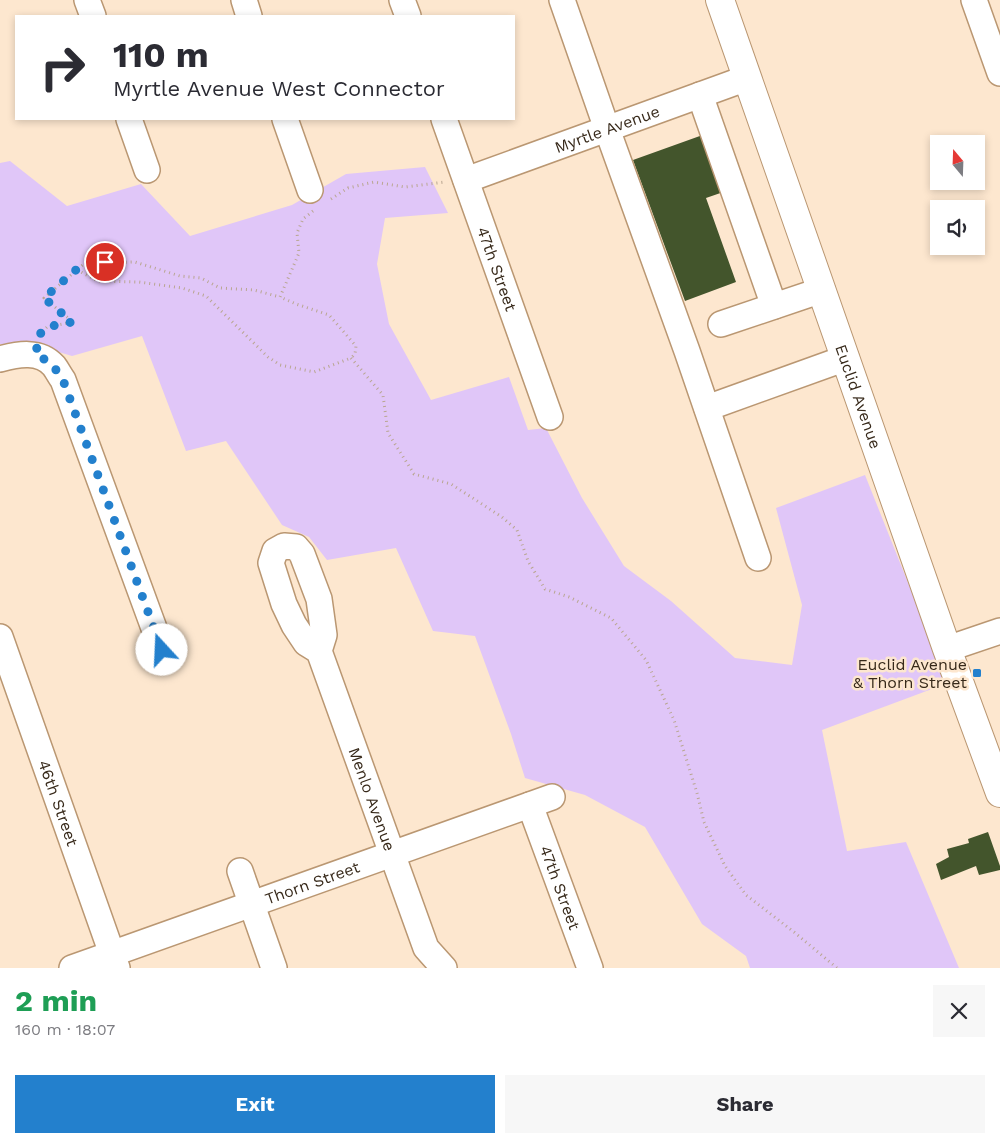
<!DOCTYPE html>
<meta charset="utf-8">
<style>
:root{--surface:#fff;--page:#f7f7f7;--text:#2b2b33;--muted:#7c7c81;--accent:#2380cd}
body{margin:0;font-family:"Work Sans",sans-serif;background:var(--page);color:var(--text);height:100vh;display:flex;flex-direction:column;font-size:19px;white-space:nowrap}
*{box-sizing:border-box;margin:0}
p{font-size:16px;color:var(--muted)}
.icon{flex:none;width:28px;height:28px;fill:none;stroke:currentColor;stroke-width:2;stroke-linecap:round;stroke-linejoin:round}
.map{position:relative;height:968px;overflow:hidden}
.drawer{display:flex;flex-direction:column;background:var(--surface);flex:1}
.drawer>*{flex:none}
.guide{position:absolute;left:15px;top:15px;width:500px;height:105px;border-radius:0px;box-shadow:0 2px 8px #0003;background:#fff;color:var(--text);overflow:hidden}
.needle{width:32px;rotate:341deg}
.tools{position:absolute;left:930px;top:135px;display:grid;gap:10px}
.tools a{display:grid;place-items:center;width:55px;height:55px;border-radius:0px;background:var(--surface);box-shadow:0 2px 8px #0003;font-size:25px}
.pin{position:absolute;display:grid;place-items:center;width:42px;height:42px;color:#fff;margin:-21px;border:2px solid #fff;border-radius:50%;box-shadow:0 1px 5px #0007}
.me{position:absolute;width:55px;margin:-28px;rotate:340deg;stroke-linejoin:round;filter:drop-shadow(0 0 4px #0008)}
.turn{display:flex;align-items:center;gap:18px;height:105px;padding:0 15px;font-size:22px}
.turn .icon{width:65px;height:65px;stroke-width:2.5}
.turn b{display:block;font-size:35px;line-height:42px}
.round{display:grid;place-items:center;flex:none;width:52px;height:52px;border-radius:0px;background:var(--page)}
.headline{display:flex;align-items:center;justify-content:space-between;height:85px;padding:0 15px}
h1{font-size:30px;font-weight:700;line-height:38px;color:#1e9e55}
.button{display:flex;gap:10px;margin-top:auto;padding:10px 15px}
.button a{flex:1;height:58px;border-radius:0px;background:var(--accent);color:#fff;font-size:20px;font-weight:700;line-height:58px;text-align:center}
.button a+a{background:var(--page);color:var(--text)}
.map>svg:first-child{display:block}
.green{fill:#e0c6f8}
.building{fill:#43552c}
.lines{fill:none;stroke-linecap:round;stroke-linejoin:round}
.minor-casing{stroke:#ba9772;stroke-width:28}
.major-casing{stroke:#ba9772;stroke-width:30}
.path{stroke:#b9a691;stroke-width:3;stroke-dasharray:1 4;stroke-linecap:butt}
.minor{stroke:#fff;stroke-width:25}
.major{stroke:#fff;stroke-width:28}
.route{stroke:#2380cd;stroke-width:9;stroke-dasharray:0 16.2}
.poi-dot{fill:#2380cd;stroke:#fde7cf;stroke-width:2}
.labels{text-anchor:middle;stroke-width:5;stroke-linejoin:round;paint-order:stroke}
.street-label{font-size:16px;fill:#37291a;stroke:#fde7cf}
.poi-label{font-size:16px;fill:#37291a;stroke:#fde7cf;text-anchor:end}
</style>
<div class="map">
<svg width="1000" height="968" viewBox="0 0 1000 968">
<rect width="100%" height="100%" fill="#fde7cf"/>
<!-- green -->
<path class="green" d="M10 161 67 206 141 184 190 236 292 205 346 174 425 167 448 213 385 218 377 264 389 324 431 400 509 377 528 430 546 428 582 498 624 566 671 601 735 658 792 665 802 605 776 508 865 475 948 683 822 730 847 851 906 842 959 968H750L746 956 702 924 645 827 585 795 525 778 511 734 475 636 433 631 396 548 327 560 309 537 282 525 226 441 186 451 142 336 72 356 52 350 0 344V163Z"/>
<!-- building -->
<g class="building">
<path d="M711 132 732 189 706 198 736 282 685 301 633 160Z"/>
<path d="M988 832 1000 866V870L979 875 976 866 941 880 936 864 949 857 947 849 969 843 968 839Z"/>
</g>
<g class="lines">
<!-- minor casing -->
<g class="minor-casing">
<g id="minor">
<path d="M87 0 93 16"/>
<path d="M244 0 249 16"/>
<path d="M402 0 408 16"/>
<path d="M562 0 607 129 687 351 758 558"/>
<path d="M974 0 1000 73"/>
<path d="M700 95 774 306"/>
<path d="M129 119 147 170"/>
<path d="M285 119 310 190"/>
<path id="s1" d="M444 119 550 417"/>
<path id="s2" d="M466 180 747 78"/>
<path d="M721 324 822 290"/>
<path d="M0 359C18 354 40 350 54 366 57 370 60 376 63 380L162 650"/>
<path d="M707 408 846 358"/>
<path id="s3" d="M0 637 117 968"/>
<path d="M947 649 1000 631"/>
<path id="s4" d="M319 651 306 643 294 625 284 604 271 563 275 551 284 546 296 547 302 554 319 599 324 635 319 651 426 948 444 968"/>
<path id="s5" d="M530 805 590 968"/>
<path d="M240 871 274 968"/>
<path id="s6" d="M72 968 552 797"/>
</g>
</g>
<!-- major casing -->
<g class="major-casing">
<g id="major">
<path id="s7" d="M720 0 947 649 1000 793"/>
</g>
</g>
<!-- path -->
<g class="path">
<path d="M331 199 348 188 374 182 405 187 445 182"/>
<path d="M313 211 303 219 297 233 299 253 280 297 296 304 329 315 356 346 355 354 351 358"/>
<path d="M77 270 98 281 139 282 182 288 206 296 268 357 280 365 314 372 351 358"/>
<path d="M39 335 47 327 73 322 44 298 85 263 135 262 180 276 201 278 220 288 254 290 280 297"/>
<path d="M351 358 383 395 388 433 414 474 451 484 502 517 517 530 528 561 545 589 569 597 611 618 646 660 674 720 697 793 704 822 725 866 746 895 794 932 837 968"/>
</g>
<!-- minor -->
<use href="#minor" class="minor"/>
<!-- major -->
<use href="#major" class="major"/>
</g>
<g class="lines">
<!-- route -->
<path class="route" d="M105 262H85L44 298 72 322 47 327 38 336 36 356C49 359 56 369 63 380L162 650"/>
</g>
<!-- markers -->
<rect class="poi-dot" x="972" y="668" width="10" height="10" rx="2.5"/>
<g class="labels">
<!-- street labels -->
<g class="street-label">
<text dy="6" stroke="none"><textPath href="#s2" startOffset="150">Myrtle Avenue</textPath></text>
<text dy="6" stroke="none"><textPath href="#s1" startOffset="159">47th Street</textPath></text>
<text dy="6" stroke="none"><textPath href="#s7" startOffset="420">Euclid Avenue</textPath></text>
<text dy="6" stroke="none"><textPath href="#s4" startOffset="406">Menlo Avenue</textPath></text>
<text dy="6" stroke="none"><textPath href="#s3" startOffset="176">46th Street</textPath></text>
<text dy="6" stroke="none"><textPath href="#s6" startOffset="255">Thorn Street</textPath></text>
<text dy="6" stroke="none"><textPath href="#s5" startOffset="88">47th Street</textPath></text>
</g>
<!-- poi labels -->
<g class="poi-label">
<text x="967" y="670">Euclid Avenue<tspan x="967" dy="18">&amp; Thorn Street</tspan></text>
</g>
</g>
</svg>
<div class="tools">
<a><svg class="needle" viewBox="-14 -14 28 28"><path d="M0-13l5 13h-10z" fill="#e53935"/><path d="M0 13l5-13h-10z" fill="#7c7c81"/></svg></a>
<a><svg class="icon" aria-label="sound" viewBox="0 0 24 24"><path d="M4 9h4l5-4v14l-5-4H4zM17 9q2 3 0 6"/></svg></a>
</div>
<div class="pin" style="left:105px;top:262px;background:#d93025"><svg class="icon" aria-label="arrive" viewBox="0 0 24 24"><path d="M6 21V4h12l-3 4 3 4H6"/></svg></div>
<svg class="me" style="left:162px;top:650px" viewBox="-20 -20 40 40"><circle r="19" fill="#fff"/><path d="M0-13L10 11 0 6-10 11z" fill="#2380cd"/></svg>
<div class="guide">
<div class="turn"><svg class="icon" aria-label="right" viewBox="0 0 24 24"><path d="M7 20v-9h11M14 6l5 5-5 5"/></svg><div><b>110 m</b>Myrtle Avenue West Connector</div></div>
</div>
</div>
<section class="drawer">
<div class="headline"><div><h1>2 min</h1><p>160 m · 18:07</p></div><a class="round"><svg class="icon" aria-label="close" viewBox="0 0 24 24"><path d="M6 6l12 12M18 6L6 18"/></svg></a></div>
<div class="button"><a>Exit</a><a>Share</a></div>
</section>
